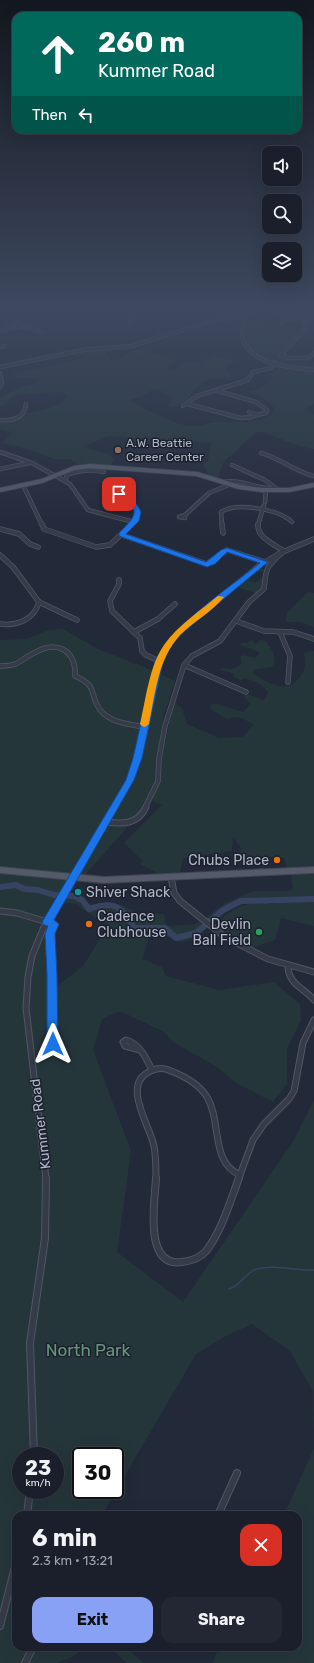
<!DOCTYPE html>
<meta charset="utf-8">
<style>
:root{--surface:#1a1f2b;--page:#232733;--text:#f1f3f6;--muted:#9fa2a9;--line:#383d47;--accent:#88a1f4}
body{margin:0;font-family:Rubik,sans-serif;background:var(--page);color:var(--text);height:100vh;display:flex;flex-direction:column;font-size:15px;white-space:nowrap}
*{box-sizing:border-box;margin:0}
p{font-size:13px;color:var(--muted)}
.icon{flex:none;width:22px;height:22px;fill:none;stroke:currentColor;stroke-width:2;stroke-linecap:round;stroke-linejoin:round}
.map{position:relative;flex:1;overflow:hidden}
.drawer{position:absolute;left:12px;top:1511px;width:290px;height:140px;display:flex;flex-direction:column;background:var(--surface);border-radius:12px;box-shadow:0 4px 16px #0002,0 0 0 1px var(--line)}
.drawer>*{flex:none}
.banner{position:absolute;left:12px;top:12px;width:290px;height:122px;border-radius:12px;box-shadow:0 4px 16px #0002,0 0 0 1px var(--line);background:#00695c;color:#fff;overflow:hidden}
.tools{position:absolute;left:262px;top:146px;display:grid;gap:8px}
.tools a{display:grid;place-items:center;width:40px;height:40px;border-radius:8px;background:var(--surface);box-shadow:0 4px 16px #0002,0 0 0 1px var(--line);font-size:20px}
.speed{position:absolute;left:12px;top:1447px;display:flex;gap:8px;font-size:20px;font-weight:700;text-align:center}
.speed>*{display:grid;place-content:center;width:52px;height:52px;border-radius:50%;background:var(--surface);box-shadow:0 4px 16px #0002,0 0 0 1px var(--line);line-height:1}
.speed small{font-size:10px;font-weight:400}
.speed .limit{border:2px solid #111;border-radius:6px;background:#fff;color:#111}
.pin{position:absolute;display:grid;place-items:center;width:34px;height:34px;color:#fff;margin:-17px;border-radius:8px;box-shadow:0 2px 6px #0006}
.me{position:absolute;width:44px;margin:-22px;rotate:0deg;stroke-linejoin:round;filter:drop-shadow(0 0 3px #0008)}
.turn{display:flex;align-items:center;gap:14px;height:84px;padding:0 20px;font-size:18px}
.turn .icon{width:52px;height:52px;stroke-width:2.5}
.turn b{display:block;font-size:28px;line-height:34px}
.then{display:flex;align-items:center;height:38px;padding:0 20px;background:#0003;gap:8px;font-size:15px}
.round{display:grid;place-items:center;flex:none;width:42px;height:42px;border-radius:12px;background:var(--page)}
.overview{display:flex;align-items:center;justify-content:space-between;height:68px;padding:0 20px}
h1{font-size:24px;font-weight:700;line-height:30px}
.primary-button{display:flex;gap:8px;margin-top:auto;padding:8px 20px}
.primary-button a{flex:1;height:46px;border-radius:12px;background:var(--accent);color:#111;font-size:16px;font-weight:700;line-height:46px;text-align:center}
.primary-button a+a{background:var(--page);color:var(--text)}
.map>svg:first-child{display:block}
.green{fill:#25363b;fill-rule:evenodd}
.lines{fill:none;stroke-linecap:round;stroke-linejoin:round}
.stream-far1{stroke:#384362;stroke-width:1}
.stream{stroke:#384362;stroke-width:1.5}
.river{stroke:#384362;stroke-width:6}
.minor-far3-casing{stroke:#515664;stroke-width:4.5}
.minor-far2-casing{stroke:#515664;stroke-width:5.5}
.minor-far1-casing{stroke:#515664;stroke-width:7}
.minor-casing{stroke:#515664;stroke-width:8}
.major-far1-casing{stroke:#3f4452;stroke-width:5.5}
.major-casing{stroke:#3f4452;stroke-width:8}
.minor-far3{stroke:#363b49;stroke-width:3}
.minor-far2{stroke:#363b49;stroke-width:4}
.minor-far1{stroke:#363b49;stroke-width:5}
.minor{stroke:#363b49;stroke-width:6}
.major-far1{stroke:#545a69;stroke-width:4}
.major{stroke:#545a69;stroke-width:6}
.route{fill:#1a73e8;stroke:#114b97}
.slow{fill:#f59e0b}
.education-dot{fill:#8d6e63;stroke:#1b202e;stroke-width:1.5}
.food-dot{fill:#e8710a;stroke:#1b202e;stroke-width:1.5}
.culture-dot{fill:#0f9aa8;stroke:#1b202e;stroke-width:1.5}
.leisure-dot{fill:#2e9e5b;stroke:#1b202e;stroke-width:1.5}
.labels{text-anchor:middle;stroke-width:3;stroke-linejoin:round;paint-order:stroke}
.far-poi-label{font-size:12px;fill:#b1b6c5;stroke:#1b202e;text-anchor:start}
.poi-label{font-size:14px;fill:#b1b6c5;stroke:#1b202e;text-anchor:end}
.street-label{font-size:14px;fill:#b1b6c5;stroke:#1b202e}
.near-park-label{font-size:17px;fill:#69967a;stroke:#1b202e}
</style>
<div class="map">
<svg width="314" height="1663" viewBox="0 0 314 1663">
<rect width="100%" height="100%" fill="#222939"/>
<!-- green -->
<g class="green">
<path d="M264 317 268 323 291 326V329L303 331 281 353 290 358 294 362 304 361 314 362V369C289 366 252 363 243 335L246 320Z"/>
<path d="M103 348 112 361C124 361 131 347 144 350L176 361 166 369 172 371 183 363 202 362 214 356 236 361 226 365V370L235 377C227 381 216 376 207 380 192 387 188 408 168 407L167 405 172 400V398L159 390H151L143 396 130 400C134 405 179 425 186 426 198 428 207 423 219 422 237 420 264 428 275 408L260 396 247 392C257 390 267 387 272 377L270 374 280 366 314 372V404L309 406 307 410 314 415V449L299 446 263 432 255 433 223 463 218 479 208 475 203 465 208 461 211 443 108 436 86 446C94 454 108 449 114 460L110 465 78 466 75 462 70 459H54L21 447 1 443 11 435 12 432 0 429V421H15L24 414 46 409 59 404 67 397 63 392 16 395C9 398 8 406 0 407V397L22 387 35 383 36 380C30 376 22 379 14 377V374L80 359 82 357 79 351Z"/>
<path d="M258 567 266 570 256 573 249 581 256 582 265 576 266 583 258 594 234 586Z"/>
<path d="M308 592 314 593V627L300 622H286L287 613Z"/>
<path d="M63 629 98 649 154 671 153 676 157 678 158 673 175 681 164 714 157 757V776L146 801 140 813 83 877 69 876 37 932 47 936 51 991 83 966 100 939 117 932C104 920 89 916 77 904L62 903 68 893 80 896 91 905 108 902 121 905 138 913 164 914 166 926 192 925 200 922 207 928C200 934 187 945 177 941 164 936 167 932 150 935L142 959 162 967 166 976 219 990 274 982 300 1004 301 1020 287 1049V1084L273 1102 236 1083 217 1067 173 1042 164 1032 120 1011 102 1019 93 1050 131 1151 117 1252 183 1302 294 1140 314 1100V1663H213L215 1655 222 1647H298V1515H284L314 1448 313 1391 289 1350 252 1324 226 1336 196 1354 102 1515H16V1647H88L72 1657 56 1663H0V640L27 639 49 630ZM21 1456H55V1490H21ZM81 1456H115V1490H81Z"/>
<path d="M252 640 256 644 261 640 266 641 273 652 275 662 272 667 254 670 253 673C267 683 287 695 300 677 306 668 306 663 304 653L314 651V867L287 869 284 858C277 858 267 856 260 858 251 861 246 868 236 861L234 857 242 849 233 837 232 851 183 858 180 873 159 874 140 864 143 861 124 843 162 805 152 801 160 781 162 758 174 701 182 709 187 724 219 738 243 737 254 724 238 717 227 719 210 709V706L214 703 243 712 251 704 244 697 246 694 264 700 268 693C265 684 253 681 244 678L241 680 234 677 233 673 219 670 222 668C231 669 236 670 242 663L240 657 243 655 254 658 258 656 259 652 240 645 242 643H247Z"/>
<path d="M314 874V926L281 918 275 940 252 948C241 943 221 934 219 921 235 906 251 900 273 904L275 902C241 897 236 902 212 925L204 919 224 904 245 894 256 891H289L293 888 291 875Z"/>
<path d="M109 1647H125L144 1663H127Z"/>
</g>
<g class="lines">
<!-- stream-far1 -->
<path class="stream-far1" d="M186 320 207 308"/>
<!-- stream -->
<path class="stream" d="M229 1289C241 1286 245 1272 257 1269 275 1264 296 1271 314 1270"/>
<!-- river -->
<path class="river" d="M0 887 16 885 24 889 38 890 54 895 74 896 82 900 89 909C115 900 121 906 134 928H165L176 938 196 933 223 910 241 901 314 899"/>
<!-- minor-far3 casing -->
<g class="minor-far3-casing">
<g id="minor-far3">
<path d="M124 308 134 315 130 323"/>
<path d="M224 308 243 319C245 326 240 333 243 340 254 366 290 367 314 370"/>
<path d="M279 309 284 320 282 324"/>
<path d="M306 319 305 329 281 355 288 358H309L314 353"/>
<path d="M284 320 314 318"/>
<path d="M16 327 17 319"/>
<path d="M0 332C13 324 29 325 42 333"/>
<path d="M0 347 4 346"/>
<path d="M0 367 83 350 131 346 216 320 260 311 294 308"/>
<path d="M0 373 2 382 0 387"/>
<path d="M218 391 256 402 267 410 266 413 257 415 249 412"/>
<path d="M187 404 241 418 252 417 257 415"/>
<path d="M183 406 197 396 248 380 253 372 271 368 275 363"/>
<path d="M0 420C13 421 25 418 26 404"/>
<path d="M0 452 32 463 70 484 88 510 134 522"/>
<path d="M261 453C280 458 295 472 314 476"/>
<path d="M232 465 265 480 276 488"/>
<path d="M0 469 29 463"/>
<path d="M65 481 67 475C80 470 91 469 104 472"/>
<path d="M223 482C241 478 257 490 275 488"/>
<path d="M23 485 42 525"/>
<path d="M111 491C122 497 136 501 138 514L131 525"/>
<path d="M265 502 266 490"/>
<path d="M185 515V518L179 517Z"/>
<path d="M185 515 209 493 231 484"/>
<path d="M222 525 221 512C236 502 279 509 292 522"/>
<path d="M258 525 264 505"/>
</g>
</g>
<!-- minor-far2 casing -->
<g class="minor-far2-casing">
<g id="minor-far2">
<path d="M42 524 44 529 96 547 110 545 132 524"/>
<path d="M222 524 223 533"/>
<path d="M0 529 19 534 30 544 38 547"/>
<path d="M122 535 207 564 227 550 265 562"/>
<path d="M0 555 13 567 39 602C34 620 17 626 0 624"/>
<path d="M119 580V584L110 601 112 611 140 638 142 651 146 655 159 661"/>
<path d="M39 602 77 620"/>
<path d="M236 621 264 631 293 632 314 639"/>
<path d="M134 632 158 619 175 604"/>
<path d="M280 632 290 656 288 682"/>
<path d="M184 665 246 692"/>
<path d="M0 666C5 666 10 666 15 664 22 661 27 656 34 653 56 640 76 649 75 676 100 687 88 695 101 711 111 723 130 724 144 727"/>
<path d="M113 808 130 780 137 757 157 667 169 643 188 624 260 565 280 553 314 539"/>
<path d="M145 808 158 781 159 759 165 726 184 665 192 656 220 641 249 602 264 589C266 566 267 566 284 551 274 544 257 538 258 524"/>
</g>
</g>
<!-- minor-far1 casing -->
<g class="minor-far1-casing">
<g id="minor-far1">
<path d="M106 822C122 824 138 825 146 807"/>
<path d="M171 877 174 893 180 901 225 937 268 959 314 972"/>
<path d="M0 911 17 913 54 924 50 934 53 1044"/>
<path d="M288 966C288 984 304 988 314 1000"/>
<path d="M140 1050 125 1046 123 1042 126 1040C140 1044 146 1058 152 1070"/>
<path d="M240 1175 253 1140 264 1124 289 1099 294 1091 303 1043 314 1020"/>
<path d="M46 1179 26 1008 28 977 32 956 43 929 114 807"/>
<path d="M156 1179C156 1168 156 1157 154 1146 150 1126 123 1087 147 1073 155 1068 163 1067 171 1071 184 1076 199 1084 207 1097 222 1122 210 1162 240 1175"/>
<path d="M238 1179 240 1175"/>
</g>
</g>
<!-- minor casing -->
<g class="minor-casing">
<g id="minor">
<path d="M156 1178C155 1200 143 1268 182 1262 191 1261 200 1258 206 1251 221 1233 231 1199 239 1178"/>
<path d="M34 1456 30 1343 45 1238 46 1178"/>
<path d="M27 1515 30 1490"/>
<path d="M218 1515 237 1473"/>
<path d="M0 1626 16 1563"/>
<path d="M25 1663 33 1647"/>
</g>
</g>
<!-- major-far1 casing -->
<g class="major-far1-casing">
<path id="major-far1" d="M0 490 42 481 74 468 90 466 197 474 239 487 262 490H289L314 485"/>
</g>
<!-- major casing -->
<g class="major-casing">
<path id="major" d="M0 870 104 880 314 870"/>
</g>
<!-- minor-far3 -->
<use href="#minor-far3" class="minor-far3"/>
<!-- minor-far2 -->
<use href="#minor-far2" class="minor-far2"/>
<!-- minor-far1 -->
<use href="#minor-far1" class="minor-far1"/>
<!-- minor -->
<use href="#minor" class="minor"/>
<!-- major-far1 -->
<use href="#major-far1" class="major-far1"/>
<!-- major -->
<use href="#major" class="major"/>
</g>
<!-- sky -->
<linearGradient id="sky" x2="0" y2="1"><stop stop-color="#13171f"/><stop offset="0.57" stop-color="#3e495f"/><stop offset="1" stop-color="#3e495f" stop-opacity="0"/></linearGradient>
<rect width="314" height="540" fill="url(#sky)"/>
<!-- route -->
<path class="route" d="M116 492C128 491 137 503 141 512L139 521 126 534 206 562 221 550 227 548 268 562 180 635 170 648 163 661 142 758 134 780 54 920 59 924 55 934 57 975 58 1044 56 1047 53 1049 49 1047 47 1044V975L45 934 48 926 44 925 42 922 126 780 133 758 155 661C175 623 226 590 260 563L227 552 215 564 207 567 119 536V533C138 514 141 510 116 495Z"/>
<!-- slow -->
<path class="slow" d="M218 596 224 597C212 612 194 621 180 635 158 659 155 694 149 724L145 727 142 726 140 724C146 699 149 667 164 645 178 625 200 611 218 596Z"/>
<!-- markers -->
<circle class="education-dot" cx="118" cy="450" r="4"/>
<g class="food-dot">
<circle cx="277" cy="860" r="4"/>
<circle cx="89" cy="924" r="4"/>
</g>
<circle class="culture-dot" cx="78" cy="892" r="4"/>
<circle class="leisure-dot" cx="259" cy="932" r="4"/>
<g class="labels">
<!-- far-poi labels -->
<g class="far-poi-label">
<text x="126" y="447">A.W. Beattie<tspan x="126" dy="14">Career Center</tspan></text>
</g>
<!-- poi labels -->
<g class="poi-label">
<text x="269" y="865">Chubs Place</text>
<text x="86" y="897" text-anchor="start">Shiver Shack</text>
<text x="97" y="921" text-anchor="start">Cadence<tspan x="97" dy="16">Clubhouse</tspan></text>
<text x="251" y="929">Devlin<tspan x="251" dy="16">Ball Field</tspan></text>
</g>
<!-- street labels -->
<g class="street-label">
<text transform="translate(40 1124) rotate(-97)" y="5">Kummer Road</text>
</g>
<!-- near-park labels -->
<g class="near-park-label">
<text x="88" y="1356">North Park</text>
</g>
</g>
</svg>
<div class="tools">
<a><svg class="icon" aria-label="sound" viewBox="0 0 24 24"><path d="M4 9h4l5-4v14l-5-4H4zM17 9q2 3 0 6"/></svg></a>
<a><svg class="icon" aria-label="search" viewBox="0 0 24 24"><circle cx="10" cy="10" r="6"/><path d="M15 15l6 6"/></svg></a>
<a><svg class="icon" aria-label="layers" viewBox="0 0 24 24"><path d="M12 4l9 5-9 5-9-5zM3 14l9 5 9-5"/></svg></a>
</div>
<div class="speed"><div>23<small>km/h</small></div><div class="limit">30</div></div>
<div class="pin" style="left:119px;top:494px;background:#d93025"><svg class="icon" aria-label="arrive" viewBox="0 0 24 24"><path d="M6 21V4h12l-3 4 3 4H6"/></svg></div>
<svg class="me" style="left:53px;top:1044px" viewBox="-20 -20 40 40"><path d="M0-17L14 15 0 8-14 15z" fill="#1a73e8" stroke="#fff" stroke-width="4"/></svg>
<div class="banner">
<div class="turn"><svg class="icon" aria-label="ahead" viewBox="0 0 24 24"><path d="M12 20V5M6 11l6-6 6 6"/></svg><div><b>260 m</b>Kummer Road</div></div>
<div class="then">Then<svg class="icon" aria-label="left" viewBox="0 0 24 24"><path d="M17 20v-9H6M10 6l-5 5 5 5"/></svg></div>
</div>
<section class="drawer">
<div class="overview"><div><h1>6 min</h1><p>2.3 km · 13:21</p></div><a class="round" style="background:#d93025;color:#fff"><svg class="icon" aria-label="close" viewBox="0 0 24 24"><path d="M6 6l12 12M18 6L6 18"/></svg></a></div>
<div class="primary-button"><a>Exit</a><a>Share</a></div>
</section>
</div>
